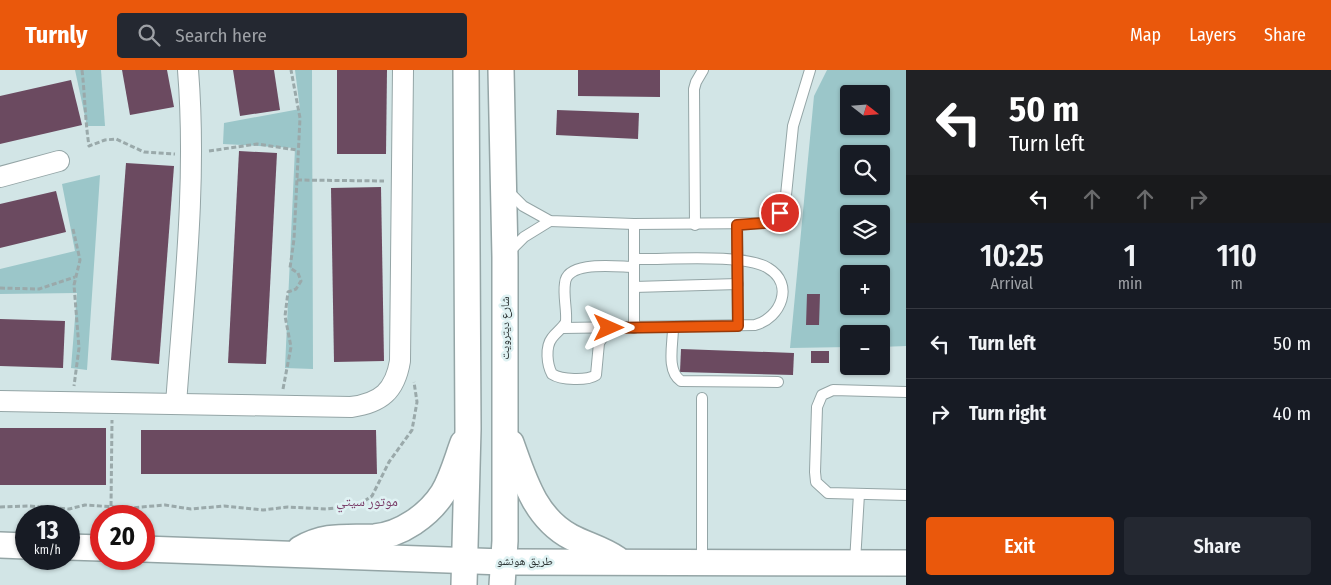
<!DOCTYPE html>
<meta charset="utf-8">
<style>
:root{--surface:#171b24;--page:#242831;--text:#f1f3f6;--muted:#9ea1a6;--line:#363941;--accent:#ea580c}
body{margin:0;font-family:"Fira Sans Condensed","Noto Naskh Arabic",sans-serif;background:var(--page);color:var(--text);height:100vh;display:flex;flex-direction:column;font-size:19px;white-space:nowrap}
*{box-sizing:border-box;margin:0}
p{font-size:16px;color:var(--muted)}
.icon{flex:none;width:28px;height:28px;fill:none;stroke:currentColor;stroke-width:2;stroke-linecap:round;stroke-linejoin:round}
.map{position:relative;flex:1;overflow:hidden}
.sheet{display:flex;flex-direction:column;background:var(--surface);width:425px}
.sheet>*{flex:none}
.banner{background:#202124;color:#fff;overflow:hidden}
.needle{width:32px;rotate:107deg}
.fabs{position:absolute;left:840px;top:15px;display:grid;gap:10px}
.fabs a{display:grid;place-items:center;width:50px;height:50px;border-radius:5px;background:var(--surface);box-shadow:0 1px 4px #0004;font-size:25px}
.speed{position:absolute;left:15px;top:435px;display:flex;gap:10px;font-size:25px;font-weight:700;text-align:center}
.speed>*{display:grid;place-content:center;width:65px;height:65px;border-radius:50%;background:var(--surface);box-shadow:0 1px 4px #0004;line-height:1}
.speed small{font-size:12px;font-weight:400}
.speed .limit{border:8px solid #d22;background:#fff;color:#111}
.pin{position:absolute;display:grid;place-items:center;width:42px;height:42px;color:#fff;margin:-21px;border:2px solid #fff;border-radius:50%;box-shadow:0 1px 5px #0007}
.me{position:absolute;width:55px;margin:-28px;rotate:90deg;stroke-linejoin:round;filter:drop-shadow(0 0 4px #0008)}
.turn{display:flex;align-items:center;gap:18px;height:105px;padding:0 20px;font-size:22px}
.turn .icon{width:65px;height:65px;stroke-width:2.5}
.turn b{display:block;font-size:35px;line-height:42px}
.lanes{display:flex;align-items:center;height:48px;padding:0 20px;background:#0003;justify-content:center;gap:25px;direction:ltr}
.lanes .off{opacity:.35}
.eta{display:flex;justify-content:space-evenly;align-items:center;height:85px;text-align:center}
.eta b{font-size:30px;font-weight:600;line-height:35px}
.cta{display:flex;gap:10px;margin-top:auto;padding:10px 20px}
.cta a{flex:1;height:58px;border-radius:5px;background:var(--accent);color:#fff;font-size:20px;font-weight:600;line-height:58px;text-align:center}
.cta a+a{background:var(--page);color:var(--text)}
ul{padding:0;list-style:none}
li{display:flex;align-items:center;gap:15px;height:70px;padding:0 20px;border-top:1px solid var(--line)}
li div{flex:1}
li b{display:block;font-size:19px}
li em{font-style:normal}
header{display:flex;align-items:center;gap:30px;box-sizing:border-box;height:70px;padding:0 25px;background:var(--accent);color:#fff}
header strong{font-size:24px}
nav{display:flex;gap:28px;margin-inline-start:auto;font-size:18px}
.search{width:350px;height:45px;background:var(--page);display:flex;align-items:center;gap:12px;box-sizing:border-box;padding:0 18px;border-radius:5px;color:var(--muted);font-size:19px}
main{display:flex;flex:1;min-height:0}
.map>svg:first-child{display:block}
.green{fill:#9bc6c9;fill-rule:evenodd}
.building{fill:#6b4a60}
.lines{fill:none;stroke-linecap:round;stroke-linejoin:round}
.service-casing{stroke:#94a5a6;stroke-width:12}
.minor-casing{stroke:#94a5a6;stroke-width:22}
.tertiary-casing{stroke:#94a5a6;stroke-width:28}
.path{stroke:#9aa9aa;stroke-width:3;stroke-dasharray:5 2.5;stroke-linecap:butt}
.service{stroke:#fff;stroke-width:10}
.minor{stroke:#fff;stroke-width:20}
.tertiary{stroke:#fff;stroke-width:25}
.route-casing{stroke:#983908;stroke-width:12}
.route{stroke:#ea580c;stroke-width:9}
.labels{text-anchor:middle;stroke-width:5;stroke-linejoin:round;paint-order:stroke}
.street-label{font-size:12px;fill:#2c3333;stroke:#dff2f3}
.neighbourhood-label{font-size:14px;fill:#7a3e69;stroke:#dff2f3}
</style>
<header>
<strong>Turnly</strong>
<div class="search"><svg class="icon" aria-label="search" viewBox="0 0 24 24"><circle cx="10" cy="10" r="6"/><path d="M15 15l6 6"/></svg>Search here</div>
<nav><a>Map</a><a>Layers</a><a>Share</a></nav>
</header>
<main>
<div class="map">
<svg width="906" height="515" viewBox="0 0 906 515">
<rect width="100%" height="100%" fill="#d2e5e6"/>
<!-- green -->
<g class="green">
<path d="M75 0H101L105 56H87Z"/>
<path d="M295 0H312L313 299 285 298 295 78 223 74 224 53 300 39Z"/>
<path d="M827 0H906V276L881 277V264H849V277L790 278 814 26ZM849 24H881V56H849ZM849 84H881V116H849ZM849 144H881V176H849ZM849 204H881V236H849Z"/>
<path d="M100 105 87 300 71 298 77 223 0 224V199L75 181 62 114Z"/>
</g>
<!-- building -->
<g class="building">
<path d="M122 0H167L174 37 130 45Z"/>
<path d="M233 0H274L280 40 240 46Z"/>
<path d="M337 0H387L386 84H337Z"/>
<path d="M578 0H660V27L578 26Z"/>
<path d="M71 10 82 55 0 74V26Z"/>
<path d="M557 40 639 43 638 69 556 65Z"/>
<path d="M239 81 277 83 266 294 228 293Z"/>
<path d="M126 93 174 96 159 294 111 290Z"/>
<path d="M381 117 384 291 334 292 331 118Z"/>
<path d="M56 121 66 162 0 178V134Z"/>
<path d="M807 224H820L819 255H806Z"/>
<path d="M0 249 65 251 63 298 0 296Z"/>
<path d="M681 279 794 283 793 305 680 302Z"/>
<rect x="811" y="281" width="18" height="12"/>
<rect x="0" y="358" width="106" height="57"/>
<path d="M141 360H376L377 404H141Z"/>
</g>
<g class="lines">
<!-- service casing -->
<g class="service-casing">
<g id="service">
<path d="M508 121 523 136 550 151 634 154 765 153 773 149 785 135 793 56 810 0"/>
<path d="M634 154V258"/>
<path d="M695 155 694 19 696 12 703 0"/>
<path d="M737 155 738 256"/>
<path d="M509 182 524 167 550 151"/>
<path d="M634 217 738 214"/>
<path d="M563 258 755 255C781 248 795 214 768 198 744 183 664 190 634 189"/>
<path d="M609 258 599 273 596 305C587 311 561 310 552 304 547 295 545 277 552 268 556 262 562 259 566 252 567 239 563 226 565 213 567 190 617 197 634 197"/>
<path d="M673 258C673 274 666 301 681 311L778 312"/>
<path d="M906 322 833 320 822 325 817 337 815 402 816 412 828 423 906 425"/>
<path d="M702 492V328"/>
<path d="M855 492 859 424"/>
</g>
</g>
<!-- minor casing -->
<g class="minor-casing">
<g id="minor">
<path d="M0 107 59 91"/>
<path d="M0 331 351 337C381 333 395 321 400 291L403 0"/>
<path d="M176 334C184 223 197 111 188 0"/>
</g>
</g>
<!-- tertiary casing -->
<g class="tertiary-casing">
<g id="tertiary">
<path d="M501 0 505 187V471L502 515"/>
<path d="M511 373C524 409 535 448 571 467 586 475 603 479 617 489"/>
<path d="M0 475 26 476"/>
<path d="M69 477 101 478"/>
<path d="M144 479 503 492 906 493"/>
<path d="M300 479C326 464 345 468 374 467 401 465 429 445 443 423 452 408 457 389 463 373"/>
<path d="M464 515 468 359 466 0"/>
</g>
</g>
<!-- path -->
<g class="path">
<path d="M82 0C85 26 85 50 89 76L105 70 116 69 144 82 175 84"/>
<path d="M209 81 257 74 297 80"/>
<path d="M297 110 384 111"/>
<path d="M73 159 80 190 74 215 79 278 74 316"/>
<path d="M0 218 39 219 75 207"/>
<path d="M283 319 291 277 285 246 288 222 296 219 301 211 298 203 290 198 294 169 300 48 291 0"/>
<path d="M111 436 112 350"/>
<path d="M0 437 29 436 69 439 85 435 130 438 165 435 191 439 224 436 263 440 288 437 327 439 358 435 372 426 389 392 412 360 417 332 414 312"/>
</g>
<!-- service -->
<use href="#service" class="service"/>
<!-- minor -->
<use href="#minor" class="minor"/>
<!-- tertiary -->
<use href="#tertiary" class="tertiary"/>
</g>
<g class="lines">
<!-- route casing -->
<g class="route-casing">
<path id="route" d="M609 258 738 256 737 155 764 153 780 143"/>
</g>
<!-- route -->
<use href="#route" class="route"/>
</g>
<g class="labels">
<!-- street labels -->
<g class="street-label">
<text transform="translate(505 258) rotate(-90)" y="4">شارع ديترويت</text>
<text x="525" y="495">طريق هونشو</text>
</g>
<!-- neighbourhood labels -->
<g class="neighbourhood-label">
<text x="367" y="436">موتور سيتي</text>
</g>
</g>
</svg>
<div class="fabs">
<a><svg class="needle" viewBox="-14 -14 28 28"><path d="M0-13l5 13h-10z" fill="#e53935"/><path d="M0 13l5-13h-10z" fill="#9ea1a6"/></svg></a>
<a><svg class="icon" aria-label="search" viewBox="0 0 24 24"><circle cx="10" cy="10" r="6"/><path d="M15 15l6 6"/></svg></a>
<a><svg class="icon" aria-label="layers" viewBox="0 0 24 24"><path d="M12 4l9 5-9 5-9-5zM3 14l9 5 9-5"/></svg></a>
<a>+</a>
<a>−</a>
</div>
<div class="speed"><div>13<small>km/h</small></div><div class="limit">20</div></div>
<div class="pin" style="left:780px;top:143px;background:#d93025"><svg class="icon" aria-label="arrive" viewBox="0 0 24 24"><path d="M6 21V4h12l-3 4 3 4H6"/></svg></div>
<svg class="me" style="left:609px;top:258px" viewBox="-20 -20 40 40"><path d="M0-17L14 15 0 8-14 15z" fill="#ea580c" stroke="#fff" stroke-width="4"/></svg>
</div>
<section class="sheet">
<div class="banner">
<div class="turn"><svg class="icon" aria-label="left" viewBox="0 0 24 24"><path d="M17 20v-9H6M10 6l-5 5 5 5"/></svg><div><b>50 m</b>Turn left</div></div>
<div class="lanes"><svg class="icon" aria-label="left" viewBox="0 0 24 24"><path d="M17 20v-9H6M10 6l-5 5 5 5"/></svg><svg class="icon off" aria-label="ahead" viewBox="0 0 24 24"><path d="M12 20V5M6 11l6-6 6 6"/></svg><svg class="icon off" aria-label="ahead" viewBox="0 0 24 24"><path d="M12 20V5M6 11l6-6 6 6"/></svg><svg class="icon off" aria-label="right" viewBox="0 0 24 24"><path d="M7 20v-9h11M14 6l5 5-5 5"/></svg></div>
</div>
<div class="eta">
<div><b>10:25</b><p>Arrival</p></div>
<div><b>1</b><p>min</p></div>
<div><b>110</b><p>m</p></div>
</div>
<ul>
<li><svg class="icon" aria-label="left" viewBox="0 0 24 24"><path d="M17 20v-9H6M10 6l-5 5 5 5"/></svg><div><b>Turn left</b></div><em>50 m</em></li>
<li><svg class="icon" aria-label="right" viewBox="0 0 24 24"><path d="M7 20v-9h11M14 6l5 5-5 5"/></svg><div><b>Turn right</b></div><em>40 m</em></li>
</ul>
<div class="cta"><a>Exit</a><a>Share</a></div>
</section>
</main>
